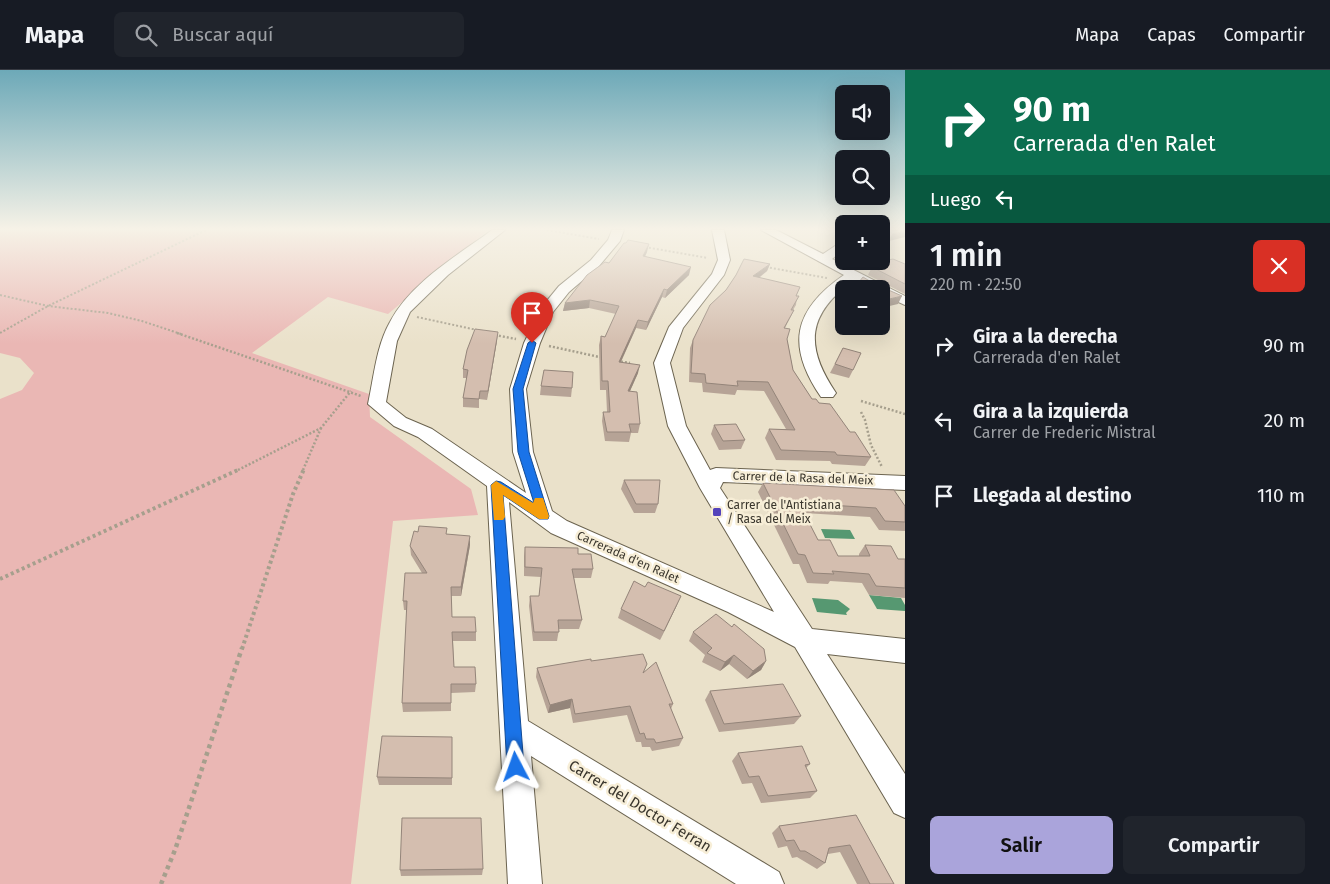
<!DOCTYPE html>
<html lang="es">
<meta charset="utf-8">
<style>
:root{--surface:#171b24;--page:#20242c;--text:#f1f3f6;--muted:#9ea1a6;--line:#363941;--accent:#aaa4db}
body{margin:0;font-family:"Fira Sans",sans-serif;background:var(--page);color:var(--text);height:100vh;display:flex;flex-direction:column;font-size:19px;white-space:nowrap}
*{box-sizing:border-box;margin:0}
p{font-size:16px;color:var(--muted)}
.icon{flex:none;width:28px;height:28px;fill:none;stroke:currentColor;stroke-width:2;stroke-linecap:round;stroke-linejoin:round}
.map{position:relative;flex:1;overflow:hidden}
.panel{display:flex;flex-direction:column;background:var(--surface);width:425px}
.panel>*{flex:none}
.banner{background:#0b6e4f;color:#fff;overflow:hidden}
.tools{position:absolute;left:835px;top:15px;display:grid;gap:10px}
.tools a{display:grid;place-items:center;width:55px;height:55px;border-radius:8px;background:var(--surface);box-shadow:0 5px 20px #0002;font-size:25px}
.pin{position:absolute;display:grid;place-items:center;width:42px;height:42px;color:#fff;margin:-51px -21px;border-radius:50% 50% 50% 0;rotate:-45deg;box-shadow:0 0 5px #0007}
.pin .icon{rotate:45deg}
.me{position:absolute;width:55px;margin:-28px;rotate:356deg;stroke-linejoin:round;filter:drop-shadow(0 0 4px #0008)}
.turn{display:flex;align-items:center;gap:18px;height:105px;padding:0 25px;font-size:22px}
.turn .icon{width:65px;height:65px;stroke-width:2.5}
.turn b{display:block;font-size:35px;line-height:42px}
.then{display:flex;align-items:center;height:48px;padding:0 25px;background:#0003;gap:10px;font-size:19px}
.round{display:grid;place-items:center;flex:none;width:52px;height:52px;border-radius:8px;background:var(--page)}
.headline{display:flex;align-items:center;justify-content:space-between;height:85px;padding:0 25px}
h1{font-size:30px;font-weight:600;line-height:38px}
.cta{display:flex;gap:10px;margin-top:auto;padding:10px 25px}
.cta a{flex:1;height:58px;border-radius:8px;background:var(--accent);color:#111;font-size:20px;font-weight:600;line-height:58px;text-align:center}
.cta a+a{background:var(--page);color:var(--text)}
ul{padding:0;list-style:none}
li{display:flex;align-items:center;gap:15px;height:75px;padding:0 25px}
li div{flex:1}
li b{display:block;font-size:19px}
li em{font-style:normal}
header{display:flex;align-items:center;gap:30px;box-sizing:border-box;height:70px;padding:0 25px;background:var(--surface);border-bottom:1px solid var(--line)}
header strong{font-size:24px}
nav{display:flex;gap:28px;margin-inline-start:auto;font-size:18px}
.search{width:350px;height:45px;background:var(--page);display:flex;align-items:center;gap:12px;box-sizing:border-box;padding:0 18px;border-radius:8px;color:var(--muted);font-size:19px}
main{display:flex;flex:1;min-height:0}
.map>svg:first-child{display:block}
.green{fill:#eab7b4}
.water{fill:#569871}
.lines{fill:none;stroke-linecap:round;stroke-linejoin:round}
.minor-casing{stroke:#6b634f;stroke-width:2}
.path-far3{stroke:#a69f8d;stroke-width:2;stroke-dasharray:2 2;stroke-linecap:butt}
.path-far2{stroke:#a69f8d;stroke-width:2.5;stroke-dasharray:2 2;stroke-linecap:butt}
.path-far1{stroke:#a69f8d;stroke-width:4;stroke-dasharray:3 3;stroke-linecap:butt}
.path{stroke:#a69f8d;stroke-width:4.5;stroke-dasharray:4 4;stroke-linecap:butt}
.minor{fill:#fff;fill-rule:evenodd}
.wall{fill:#b6a396}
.shaded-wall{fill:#94857a}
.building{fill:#d4beaf;stroke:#94857a}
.route{fill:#1a73e8;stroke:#114b97}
.slow{fill:#f59e0b}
.poi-dot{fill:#5443bb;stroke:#f7eed7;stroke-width:2}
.labels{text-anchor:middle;stroke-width:5;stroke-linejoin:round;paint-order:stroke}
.street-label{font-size:12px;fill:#3a362d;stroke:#f7eed7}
.poi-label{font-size:12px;fill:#3a362d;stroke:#f7eed7;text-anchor:start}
.near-street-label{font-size:15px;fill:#3a362d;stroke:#f7eed7}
</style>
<header>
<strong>Mapa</strong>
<div class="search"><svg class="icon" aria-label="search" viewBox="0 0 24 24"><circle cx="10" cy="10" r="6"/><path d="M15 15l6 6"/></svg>Buscar aquí</div>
<nav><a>Mapa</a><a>Capas</a><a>Compartir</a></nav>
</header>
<main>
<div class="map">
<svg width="905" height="814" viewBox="0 0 905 814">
<rect width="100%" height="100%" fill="#eae1ca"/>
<!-- green -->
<path class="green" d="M0 160H488L388 244 328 227 252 283 369 324 370 347 471 419 478 445 393 451 351 814H0V329L22 320 34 303 20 288 0 283Z"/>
<!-- water -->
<g class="water">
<path d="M821 459 850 460 855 469 825 468Z"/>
<path d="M869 525 901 528 905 535V541L877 539Z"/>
<path d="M812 528 838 530 850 539 846 543 847 545 817 542Z"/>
</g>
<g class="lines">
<!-- minor casing -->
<g class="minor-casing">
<g id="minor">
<path d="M492 160H505L448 205 410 242 397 271 386 332 406 348 432 359 526 423 513 382 510 319 524 273 541 238 559 216 591 190 608 170 612 160H624L620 171 599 196 569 222 553 242 540 273 526 319 533 382 552 441 567 451 774 542 700 418 668 356 654 293 669 257 712 204 718 190 712 160H724L730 190 724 205 683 258 670 293 686 356 710 400 716 398 905 406V420L723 412 720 418 812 559 905 569V593L827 584 905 704V748L894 743 795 577 728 542 551 463 509 432 528 651 779 802 784 814H736L531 686 542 814H508L487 416 418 367 394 356 368 334C374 307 376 277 390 252 411 212 457 186 492 160Z"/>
<path d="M761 160H776L823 184 844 170V179L832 189 905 226V235L881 224V219H870L854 210C807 244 804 276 836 323L833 327H821C786 276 793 240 844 205Z"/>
</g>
</g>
<!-- path-far3 -->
<g class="path-far3">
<path d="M547 160 599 169"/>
<path d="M645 177 708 188"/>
<path d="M766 197 827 208"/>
<path d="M0 225 48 236 108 243 142 251 181 264"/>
<path d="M417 247 477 260"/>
<path d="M0 263 48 236 206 160"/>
</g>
<!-- path-far2 -->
<g class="path-far2">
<path d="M177 263 361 326"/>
<path d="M495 265 516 269"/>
<path d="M549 276 604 288"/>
<path d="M617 291 630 293"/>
<path d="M861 331 905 344"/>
<path d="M861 342 865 350 871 375 882 397"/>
<path d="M238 400 321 358 351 321"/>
<path d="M303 400 321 358"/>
</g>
<!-- path-far1 -->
<g class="path-far1">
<path d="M0 509 240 399"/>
<path d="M242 579 293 424 304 399"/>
</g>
<!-- path -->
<path class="path" d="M161 814 175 780 242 578"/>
<!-- minor -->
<use href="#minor" class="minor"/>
</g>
<!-- wall -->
<g class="wall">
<path d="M647 182 645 186 689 205 665 228 662 227 646 260 636 258 621 292 638 303 630 321 640 354 638 363H631L629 372 605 371 602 351 603 342H607L606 320H600L599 275 601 266 605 267 616 244 589 238 563 241 565 233Z"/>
<path d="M856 191H876L875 194H905V224L868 205 871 199Z"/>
<path d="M770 194 767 201 759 208 797 226 796 235 793 240H794L785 258 793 300 812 329 819 333 850 362 871 387 865 396 832 394 830 391 776 390 765 368 769 359H786L764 321 737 320 735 325 703 322 702 313 689 312 690 278 693 270Z"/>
<path d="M844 233V246L838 244Z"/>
<path d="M497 270 487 330 479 329V338L463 337V328L467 308H463V299Z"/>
<path d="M843 278 853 300 849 308 830 303Z"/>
<path d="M541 316 572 318 571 327 540 325Z"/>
<path d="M714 355 745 370 741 379 719 380 711 364Z"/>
<path d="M624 410 658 434 655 443H634L621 419Z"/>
<path d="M763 413 905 436V461L879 460 870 447 804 443 818 470 838 486H859V484L865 475 898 489H905V528L869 525 862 513 830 511 828 514 807 513 799 494H793L758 422Z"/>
<path d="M418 462 447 464 470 475 461 526H451L452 547 476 562V571H453L454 597 476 614 475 622 451 623V641L403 642 402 633 407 540H404L403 531 422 503 411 485 410 476Z"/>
<path d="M525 477 578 484 593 499 591 508H574L582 550 579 559H559L557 571H533L529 536 530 526H539L541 507 524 506V486Z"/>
<path d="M677 535 660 570 618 548 621 539Z"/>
<path d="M693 562 766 591 761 600 747 609 729 594 720 601 702 592 705 585 689 571Z"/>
<path d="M591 591 644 602 673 634 671 639 683 668 679 676 652 681 650 677H642L641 672H636L627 645 573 653 570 638 548 643 536 607 537 598Z"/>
<path d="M710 621 801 646 794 654 719 662 705 630Z"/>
<path d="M452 667V715H379L377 707Z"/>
<path d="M738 683 810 694 806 698 817 721 810 728 761 733 752 713 742 714 732 691Z"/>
<path d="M856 745 894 814H857L840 782 828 784 825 793 817 799 797 787 792 788 787 776 778 778 772 763 779 756Z"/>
<path d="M483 799 482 805 401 806 400 800Z"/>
</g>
<!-- shaded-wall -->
<g class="shaded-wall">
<path d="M905 161V167L889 171 881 183V182L893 164Z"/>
<path d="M649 174 647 182 642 193 643 186Z"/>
<path d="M770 194 767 201 750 214 753 206Z"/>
<path d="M691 197 689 205 665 228 667 220Z"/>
<path d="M664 219 662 227 646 260 648 252Z"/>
<path d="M902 226 898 234 881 238V231Z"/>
<path d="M590 230 589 238 563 241 565 233Z"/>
<path d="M638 250 636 258 617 300 619 292Z"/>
<path d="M498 262 497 270 487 330 488 321Z"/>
<path d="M640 295 638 303 626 330 628 321Z"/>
<path d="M470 466V475L461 526V517Z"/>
<path d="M681 526 677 535 660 570 664 561Z"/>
<path d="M734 585 729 594 720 601 725 592Z"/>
<path d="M766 591 761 600 747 609 753 601Z"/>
<path d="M572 629 570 638 548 643 550 635Z"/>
</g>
<!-- building -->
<g class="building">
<path d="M881 160H905V161L893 164 881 182Z"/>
<path d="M628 170 649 174 643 186 691 197 667 220 664 219 648 252 638 250 619 292 640 295 628 321 637 322 640 354H629L631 362H607L603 342H610L608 311H602L601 266 605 267 619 236 590 230 565 233 587 205 605 192 609 193 624 173H626Z"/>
<path d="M744 189 770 194 753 206 800 217 796 226H799L791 240H794L784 258 790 259 787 269 793 300 812 329H816L819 333 830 334 850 362H855L871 387 837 385 835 382 781 380 769 359 795 360 768 312 737 311 738 316 706 313 705 304 691 303 693 270 710 235 726 220 736 205Z"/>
<path d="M893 189 905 194V214L872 197 875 193Z"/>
<path d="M863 207 873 213H883L884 218 902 226 881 231V219H852L854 216 855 217Z"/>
<path d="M475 259 498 262 488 321H480L479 329 463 328 468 300 463 299 467 280Z"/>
<path d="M843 278 861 283 853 300 835 294Z"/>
<path d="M544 300 573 302 572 318 541 316Z"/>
<path d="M736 354 745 370 723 371 714 355Z"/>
<path d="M624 410H660L658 434H636Z"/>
<path d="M763 413 894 420 905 436V452L885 451 876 438 799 433 818 470H830L838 486H870L865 475 891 476 898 489H905V518L876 516 869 504 832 501 834 504 813 503 805 485 798 484Z"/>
<path d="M419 456 447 458 446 464 470 466 461 517H451L452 547H475L476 562H452L454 597H475L476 614H451V633H402L407 531H403L405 503H427L410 476 414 461 418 462Z"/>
<path d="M525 477 578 478V484H591L593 499H572L582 550H558L559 562H534L530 526H539L542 498 525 497Z"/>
<path d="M634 511 645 517 648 512 681 526 664 561 621 539Z"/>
<path d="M716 544 732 557 734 554 764 579 766 591 753 601 734 585 725 592 707 583 712 578 693 562Z"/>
<path d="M643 584 647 594 643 603 656 592 673 634H669L683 668 656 673 654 669H646L644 663 640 664 630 636 575 644 572 629 550 635 537 598 591 589V591Z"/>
<path d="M783 614 801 646 724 654 710 621Z"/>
<path d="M382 666 452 667V708L377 707Z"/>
<path d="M802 676 810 694 805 695 817 721 768 726 759 706 749 707 738 683Z"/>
<path d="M856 745 894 814H870L850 775 829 778 825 793 805 781H800L794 770 786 771 779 756Z"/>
<path d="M402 748H481L483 799 400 800Z"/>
</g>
<!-- sky -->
<linearGradient id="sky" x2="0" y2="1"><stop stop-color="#6da9b8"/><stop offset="0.58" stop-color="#f6f2e7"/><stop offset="1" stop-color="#f6f2e7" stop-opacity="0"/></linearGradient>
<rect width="905" height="274" fill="url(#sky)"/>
<!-- route -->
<path class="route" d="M532 270 536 273 523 319 529 382 549 446 548 449H539L503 425 524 697 522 703 516 706 510 703 507 697 491 415 496 411 501 412 534 433 518 382 513 319 528 273Z"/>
<!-- slow -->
<path class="slow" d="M496 411 533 433 535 428H543L549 446 548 449H539L503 425 505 447 503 450H494L491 415Z"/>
<!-- markers -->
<rect class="poi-dot" x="712" y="437" width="10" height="10" rx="2.5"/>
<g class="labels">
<!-- street labels -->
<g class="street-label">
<text transform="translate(803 408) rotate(2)" y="4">Carrer de la Rasa del Meix</text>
<text transform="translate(628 487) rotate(24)" y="4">Carrerada d'en Ralet</text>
</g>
<!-- poi labels -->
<g class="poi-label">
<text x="727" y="439">Carrer de l'Antistiana<tspan x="727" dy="14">/ Rasa del Meix</tspan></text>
</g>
<!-- near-street labels -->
<g class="near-street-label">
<text transform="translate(640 736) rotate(31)" y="5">Carrer del Doctor Ferran</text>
</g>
</g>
</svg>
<div class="tools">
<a><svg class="icon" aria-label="sound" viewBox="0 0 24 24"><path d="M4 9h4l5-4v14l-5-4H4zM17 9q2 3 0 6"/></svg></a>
<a><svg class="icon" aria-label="search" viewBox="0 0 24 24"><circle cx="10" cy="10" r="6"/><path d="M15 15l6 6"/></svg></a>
<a>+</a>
<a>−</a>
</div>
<div class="pin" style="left:532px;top:273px;background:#d93025"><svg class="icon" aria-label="arrive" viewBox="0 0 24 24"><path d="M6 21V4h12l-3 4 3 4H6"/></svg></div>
<svg class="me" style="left:516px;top:697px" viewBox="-20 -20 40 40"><path d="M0-17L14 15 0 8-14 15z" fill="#1a73e8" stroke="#fff" stroke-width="4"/></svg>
</div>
<section class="panel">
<div class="banner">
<div class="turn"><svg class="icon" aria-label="right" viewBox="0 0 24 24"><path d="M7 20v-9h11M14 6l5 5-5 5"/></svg><div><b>90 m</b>Carrerada d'en Ralet</div></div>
<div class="then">Luego<svg class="icon" aria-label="left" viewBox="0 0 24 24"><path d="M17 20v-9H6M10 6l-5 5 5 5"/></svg></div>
</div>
<div class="headline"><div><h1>1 min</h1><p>220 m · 22:50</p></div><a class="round" style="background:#d93025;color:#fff"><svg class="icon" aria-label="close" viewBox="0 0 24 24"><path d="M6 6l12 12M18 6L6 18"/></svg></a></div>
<ul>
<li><svg class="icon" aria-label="right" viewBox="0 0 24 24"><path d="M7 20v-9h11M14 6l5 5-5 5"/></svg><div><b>Gira a la derecha</b><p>Carrerada d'en Ralet</p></div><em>90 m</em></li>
<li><svg class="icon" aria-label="left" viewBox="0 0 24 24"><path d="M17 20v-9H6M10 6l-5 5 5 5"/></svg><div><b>Gira a la izquierda</b><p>Carrer de Frederic Mistral</p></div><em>20 m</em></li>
<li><svg class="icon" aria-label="arrive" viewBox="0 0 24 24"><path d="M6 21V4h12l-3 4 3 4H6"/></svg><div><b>Llegada al destino</b></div><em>110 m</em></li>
</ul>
<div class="cta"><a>Salir</a><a>Compartir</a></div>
</section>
</main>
